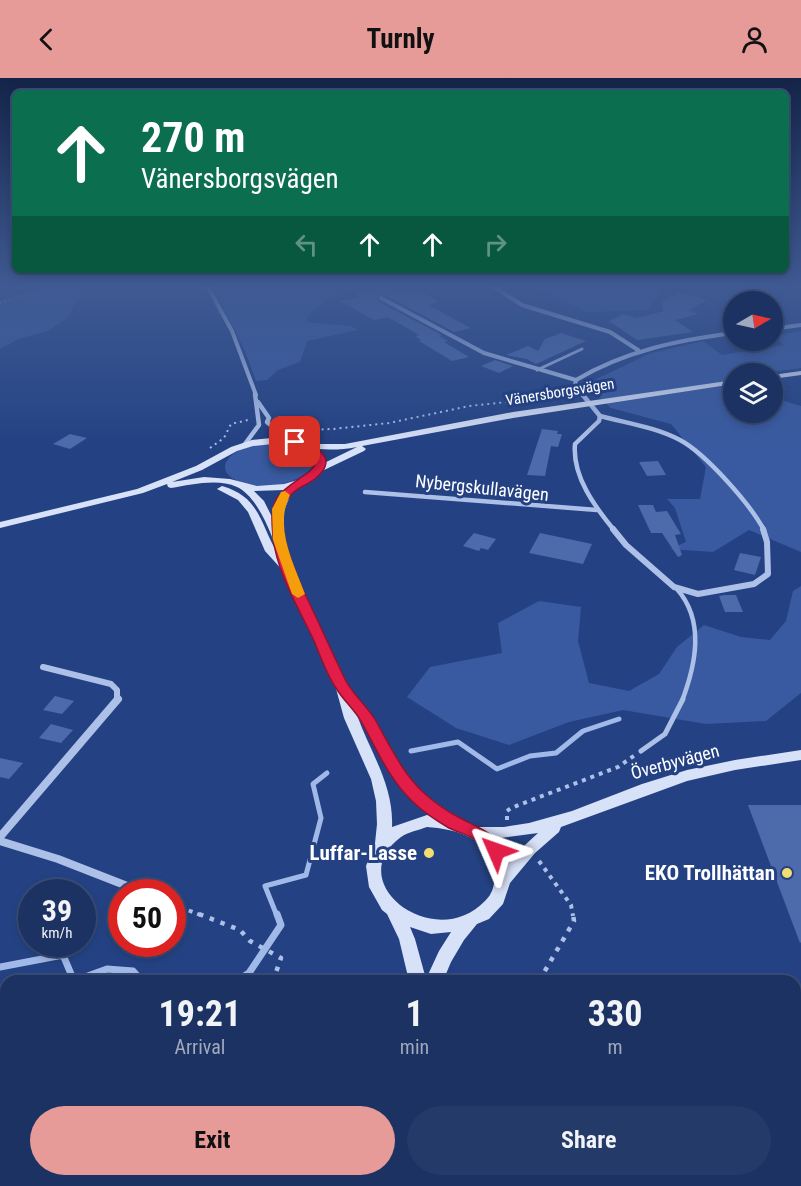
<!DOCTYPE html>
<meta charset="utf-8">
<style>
:root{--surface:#1b3262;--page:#243a68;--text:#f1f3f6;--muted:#a0aabe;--line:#394d77;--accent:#e69b98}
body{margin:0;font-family:"Roboto Condensed",sans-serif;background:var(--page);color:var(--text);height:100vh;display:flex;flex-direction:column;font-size:22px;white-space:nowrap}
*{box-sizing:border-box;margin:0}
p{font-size:20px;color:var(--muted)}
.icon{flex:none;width:33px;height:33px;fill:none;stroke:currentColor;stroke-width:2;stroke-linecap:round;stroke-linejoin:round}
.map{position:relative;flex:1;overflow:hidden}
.panel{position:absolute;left:0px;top:897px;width:801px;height:212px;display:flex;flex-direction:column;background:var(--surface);border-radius:18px 18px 0 0;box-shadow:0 3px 9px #0003,0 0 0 2px var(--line)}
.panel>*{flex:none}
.banner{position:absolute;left:12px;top:12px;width:777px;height:183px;border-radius:9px;box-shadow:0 3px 9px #0003,0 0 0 2px var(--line);background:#0b6e4f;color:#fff;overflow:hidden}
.needle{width:39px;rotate:81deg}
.controls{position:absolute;left:723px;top:213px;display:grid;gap:12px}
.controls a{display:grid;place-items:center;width:60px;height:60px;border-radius:50%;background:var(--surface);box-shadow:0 3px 9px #0003,0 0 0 2px var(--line);font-size:30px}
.speed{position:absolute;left:18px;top:801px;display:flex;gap:12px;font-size:30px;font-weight:700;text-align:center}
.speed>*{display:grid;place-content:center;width:78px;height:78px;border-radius:50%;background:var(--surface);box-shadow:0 3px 9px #0003,0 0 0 2px var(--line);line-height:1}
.speed small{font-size:15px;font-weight:400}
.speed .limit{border:9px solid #d22;background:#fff;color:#111}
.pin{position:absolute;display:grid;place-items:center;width:51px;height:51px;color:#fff;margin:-26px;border-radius:12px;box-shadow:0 3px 9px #0006}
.me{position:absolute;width:66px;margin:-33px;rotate:313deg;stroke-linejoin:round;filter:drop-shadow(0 0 4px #0008)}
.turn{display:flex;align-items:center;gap:21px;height:126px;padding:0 30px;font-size:27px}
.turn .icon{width:78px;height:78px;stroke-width:2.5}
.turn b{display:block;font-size:42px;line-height:51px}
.lanes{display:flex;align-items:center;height:57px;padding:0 30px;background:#0003;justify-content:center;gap:30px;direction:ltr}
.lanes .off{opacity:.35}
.eta{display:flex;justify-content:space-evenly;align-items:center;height:102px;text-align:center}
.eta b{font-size:36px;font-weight:700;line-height:42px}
.primary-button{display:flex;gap:12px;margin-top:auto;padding:12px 30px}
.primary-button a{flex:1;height:69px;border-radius:36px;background:var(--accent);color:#111;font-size:24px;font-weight:700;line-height:69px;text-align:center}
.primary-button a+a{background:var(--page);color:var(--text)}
header{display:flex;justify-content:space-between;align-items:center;height:78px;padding:0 30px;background:var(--accent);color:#111;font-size:27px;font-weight:700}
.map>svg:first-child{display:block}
.green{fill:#395aa0}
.water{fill:#3f5585;stroke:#a1b9e8;stroke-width:1.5}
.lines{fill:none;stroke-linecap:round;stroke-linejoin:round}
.stream-far1{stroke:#a1b9e8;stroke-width:5}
.stream{stroke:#a1b9e8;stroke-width:7}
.building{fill:#4d6bab}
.path-far3{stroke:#adc0e8;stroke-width:1.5;stroke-dasharray:1.5 3;stroke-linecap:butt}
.path-far2{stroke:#adc0e8;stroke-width:2;stroke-dasharray:2 4;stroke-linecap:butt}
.path-far1{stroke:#adc0e8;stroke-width:4;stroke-dasharray:4 5;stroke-linecap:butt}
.path{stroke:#adc0e8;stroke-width:4.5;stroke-dasharray:4.5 7;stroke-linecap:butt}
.lane-far2{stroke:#adc0e8;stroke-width:3}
.lane-far1{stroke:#adc0e8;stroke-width:4.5}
.lane{stroke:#adc0e8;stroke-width:5}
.street-far3{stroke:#adc0e8;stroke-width:4}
.street-far2{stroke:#adc0e8;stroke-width:4.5}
.street-far1{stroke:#adc0e8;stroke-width:6}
.street{stroke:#adc0e8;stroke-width:8}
.secondary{fill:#d7e1f7;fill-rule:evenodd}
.route{fill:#e11d48;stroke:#92132f;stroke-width:1.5}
.slow{fill:#f59e0b}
.poi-dot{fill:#f2dd71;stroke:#244283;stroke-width:2}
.labels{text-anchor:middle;stroke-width:6;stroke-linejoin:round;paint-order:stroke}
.far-street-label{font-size:15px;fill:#fff;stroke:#244283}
.street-label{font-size:18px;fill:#fff;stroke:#244283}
.near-poi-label{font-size:21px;font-weight:bold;fill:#fff;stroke:#244283;text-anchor:end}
</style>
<header><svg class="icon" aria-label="back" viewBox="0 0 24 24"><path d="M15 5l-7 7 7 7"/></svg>Turnly<svg class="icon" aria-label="person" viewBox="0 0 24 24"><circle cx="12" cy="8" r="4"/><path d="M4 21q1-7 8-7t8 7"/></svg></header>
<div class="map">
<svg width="801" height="1108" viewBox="0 0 801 1108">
<rect width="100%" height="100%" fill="#244283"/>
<!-- green -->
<g class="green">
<path d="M46 209H93L76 224 66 241 48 253 18 261 0 271V222Z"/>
<path d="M213 209H362C344 214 312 224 306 244L351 248 358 252 307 263 300 284 278 292 267 302 256 303 245 273Z"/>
<path d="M534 209H662L649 232 587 234Z"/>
<path d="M801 253V290L764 295 734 296V334H772L773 301 786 311 779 316 784 323 801 328V474L749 452 713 474 670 471 686 464 675 430 667 421H700L706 389 671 346 611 330 586 306 651 275 703 263 722 277 784 267 773 258Z"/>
<path d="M276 365C291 366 314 368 313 388 297 409 254 415 232 400 214 387 235 372 248 369 257 366 267 366 276 365Z"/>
<path d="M801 508V615L766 643 706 646 623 632 569 644 509 667 456 650 407 619 430 589 502 575 498 545 539 523 581 529 578 563 589 605 629 613 659 596 677 569 704 547 741 559 770 562 786 543 793 513Z"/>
</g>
<!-- water -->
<path class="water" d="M0 1005 6 1007V1102H199L201 1108H0Z"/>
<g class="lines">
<!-- stream-far1 -->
<g class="stream-far1">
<path d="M411 673 458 664 497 691 530 678 556 675 583 653 619 641"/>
<path d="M277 838 265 808 306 797 321 740 313 706 327 695"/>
</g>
<!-- stream -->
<g class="stream">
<path d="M0 889 63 877 74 903 107 891 133 893 142 903"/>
<path d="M237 903 249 895 281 847 277 836"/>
</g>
</g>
<!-- building -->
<g class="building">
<path d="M380 209H413L439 224 428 227 471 250 454 254 383 216 377 220 379 224 442 257 439 258 448 263 444 264 469 279 452 283 419 263 421 262 415 258 419 257 388 239 374 242 340 223 359 219 353 215Z"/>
<path d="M680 214 707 222 689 232 698 236 675 242 693 254 637 262 609 243 623 236 637 240 664 233 661 224Z"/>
<path d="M561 255 586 263 536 286 527 281 506 277 528 268 538 273 545 261Z"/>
<path d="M495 282 513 288 499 295 481 288Z"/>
<path d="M542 351 558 353 557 356H562L558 369 551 368 545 398 527 397Z"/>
<path d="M70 356 87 360 70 371 53 366Z"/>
<path d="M658 383 666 397 647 398 639 384Z"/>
<path d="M638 427H653L656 434 667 433 681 456 675 457 682 477 678 479 662 455H651Z"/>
<path d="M474 455 496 461 488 472 481 470 479 473 463 468Z"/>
<path d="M540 455 592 466 583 486 529 475Z"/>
<path d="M740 475 761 479 755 497 734 492Z"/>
<path d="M725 517H736L743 534H725L719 518Z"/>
<path d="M55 618 74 623 62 636 43 632Z"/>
<path d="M51 646 73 652 61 665 39 660Z"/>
<path d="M0 680 23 685 9 701 0 699Z"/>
<path d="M748 727H801V864L800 865Z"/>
</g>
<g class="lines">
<!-- path-far3 -->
<path class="path-far3" d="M0 225 53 209"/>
<!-- path-far2 -->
<g class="path-far2">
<path d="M279 339 290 340 296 349 303 352 333 351 389 345 469 328 555 319"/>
<path d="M210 370 224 360 231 346 248 342"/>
</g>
<!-- path-far1 -->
<g class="path-far1">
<path d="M507 742V733L511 730 618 689 635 677"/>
<path d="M539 783 571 827 573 838"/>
<path d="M172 826 203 838"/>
</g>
<!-- path -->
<g class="path">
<path d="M199 836 240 852 250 863 281 880 273 903"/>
<path d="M539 903 574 843 573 836"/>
<path d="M0 951 6 955"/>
<path d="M276 1102 280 1108"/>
<path d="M486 1102 488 1108"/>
</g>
<!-- lane-far2 -->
<path class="lane-far2" d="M537 292 582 271"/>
<!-- lane-far1 -->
<path class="lane-far1" d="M677 511C705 543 696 586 682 623"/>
<!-- lane -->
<path class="lane" d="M641 673 665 656 683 621"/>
<!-- street-far3 -->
<g class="street-far3">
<path d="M208 209 232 253 256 317"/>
<path d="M494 209 522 227 610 254 638 272"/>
<path d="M381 220 484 275 576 302"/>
<path d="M772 251 801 247"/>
<path d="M583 317 575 307 576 302C625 273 678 262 734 255"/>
</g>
<!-- street-far2 -->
<g class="street-far2">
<path d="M582 316 600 338"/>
<path d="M258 324 269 340 267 344 289 363"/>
<path d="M600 338C626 345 656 349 680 362 706 376 750 426 764 452"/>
<path d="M600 338 599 343 575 366C572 398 595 429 614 452"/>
<path d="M245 366 259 347 255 316"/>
<path d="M365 414 597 432"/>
</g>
<!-- street-far1 -->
<g class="street-far1">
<path d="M613 451 626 467 674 509 698 516 754 506 768 496 767 464 763 451"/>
<path d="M43 589 111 606 117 612V623"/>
</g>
<!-- street -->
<g class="street">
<path d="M0 759 118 621"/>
<path d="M0 763 58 781 140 813"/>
</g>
<!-- secondary -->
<g class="secondary">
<path d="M801 293V297L772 301V297Z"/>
<path d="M734 302V306L513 340 362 368 366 371 364 373 322 393 307 405 298 408 291 416 284 432V461L295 494 348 609 369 634 407 697 424 716 459 741 478 749H504L529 745 572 733 642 706 687 692 735 682 801 672V682L735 692 687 703 561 749 559 754 535 775 510 805 503 826 489 841 477 846 464 862 451 884 443 903H409L399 861 387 836 382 832 369 809 366 788 375 765 377 746 376 723 371 701 344 640 335 607 284 494 265 473 248 434 238 422 217 411 222 408C261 419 260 447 278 476 272 456 257 418 237 409 217 400 191 407 171 410L168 409 167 406 143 415 0 450V444L137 411 196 388 231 369 252 362 282 359 310 366H345L513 334ZM282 365C307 371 331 374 357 369L316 389 301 401 284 406 257 408 230 401 204 399 172 404 202 392 237 373 253 368ZM284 412 275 426 273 441 264 423 254 413ZM357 637 397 705 414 724 433 738 427 737 392 749C394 707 370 674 357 637ZM427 749C455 751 490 759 494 793 495 805 494 814 485 823 434 876 340 804 401 759 408 754 419 752 427 749ZM538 755 525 767 509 785 497 764 493 761ZM410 849 431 856 451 854 439 873 426 901 415 861Z"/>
<rect x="400" y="1102" width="20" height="6"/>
</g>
</g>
<!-- sky -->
<linearGradient id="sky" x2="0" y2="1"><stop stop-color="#142448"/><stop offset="0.57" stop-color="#3f5a93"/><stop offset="1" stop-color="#3f5a93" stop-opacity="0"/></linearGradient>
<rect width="801" height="365" fill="url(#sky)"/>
<!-- route -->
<path class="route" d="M295 361C313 366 340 379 317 399 305 410 291 409 284 429 277 451 294 491 303 512 318 542 331 573 346 603 354 618 368 629 376 643 390 668 403 696 424 715 435 725 450 735 462 741 479 750 495 755 505 773L502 778C488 783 483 769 474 761 467 756 457 754 449 750 437 743 422 733 412 723 389 701 376 670 361 643 354 631 343 622 336 610 327 597 321 580 315 565 300 532 277 496 273 459 272 446 270 431 277 420 293 396 345 389 291 366L290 364Z"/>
<!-- slow -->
<path class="slow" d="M285 413 290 417C274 449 293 484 305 516L298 520 292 516 273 462 272 431 281 414Z"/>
<!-- markers -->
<g class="poi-dot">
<circle cx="429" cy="775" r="6"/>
<circle cx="787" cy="795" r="6"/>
</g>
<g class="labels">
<!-- far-street labels -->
<g class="far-street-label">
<text transform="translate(560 314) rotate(-9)" y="5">Vänersborgsvägen</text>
</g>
<!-- street labels -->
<g class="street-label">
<text transform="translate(482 410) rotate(6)" y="6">Nybergskullavägen</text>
<text transform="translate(675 684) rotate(-15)" y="6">Överbyvägen</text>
</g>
<!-- near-poi labels -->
<g class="near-poi-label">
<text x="417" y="782">Luffar-Lasse</text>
<text x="775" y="802">EKO Trollhättan</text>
</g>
</g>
</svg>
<div class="controls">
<a><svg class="needle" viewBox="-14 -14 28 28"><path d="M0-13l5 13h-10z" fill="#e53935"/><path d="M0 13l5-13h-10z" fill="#a0aabe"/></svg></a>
<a><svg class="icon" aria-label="layers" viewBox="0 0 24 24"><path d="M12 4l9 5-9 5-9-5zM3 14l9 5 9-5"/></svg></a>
</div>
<div class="speed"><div>39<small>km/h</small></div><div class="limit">50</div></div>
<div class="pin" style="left:295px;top:364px;background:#d93025"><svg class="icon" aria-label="arrive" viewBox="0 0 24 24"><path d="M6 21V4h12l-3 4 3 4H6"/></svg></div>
<svg class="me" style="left:496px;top:773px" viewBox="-20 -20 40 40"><path d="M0-17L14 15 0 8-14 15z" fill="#e11d48" stroke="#fff" stroke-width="4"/></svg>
<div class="banner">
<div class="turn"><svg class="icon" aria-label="ahead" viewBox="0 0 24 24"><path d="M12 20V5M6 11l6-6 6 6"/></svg><div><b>270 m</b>Vänersborgsvägen</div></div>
<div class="lanes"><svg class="icon off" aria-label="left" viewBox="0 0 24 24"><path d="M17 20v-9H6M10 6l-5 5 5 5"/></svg><svg class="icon" aria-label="ahead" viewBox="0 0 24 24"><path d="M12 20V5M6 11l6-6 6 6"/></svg><svg class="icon" aria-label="ahead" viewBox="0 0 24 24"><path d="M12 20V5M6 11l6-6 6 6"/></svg><svg class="icon off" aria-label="right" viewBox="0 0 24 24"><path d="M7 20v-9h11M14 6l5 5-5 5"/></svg></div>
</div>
<section class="panel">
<div class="eta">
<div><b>19:21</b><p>Arrival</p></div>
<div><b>1</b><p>min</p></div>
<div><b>330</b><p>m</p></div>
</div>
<div class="primary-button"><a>Exit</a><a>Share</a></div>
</section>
</div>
